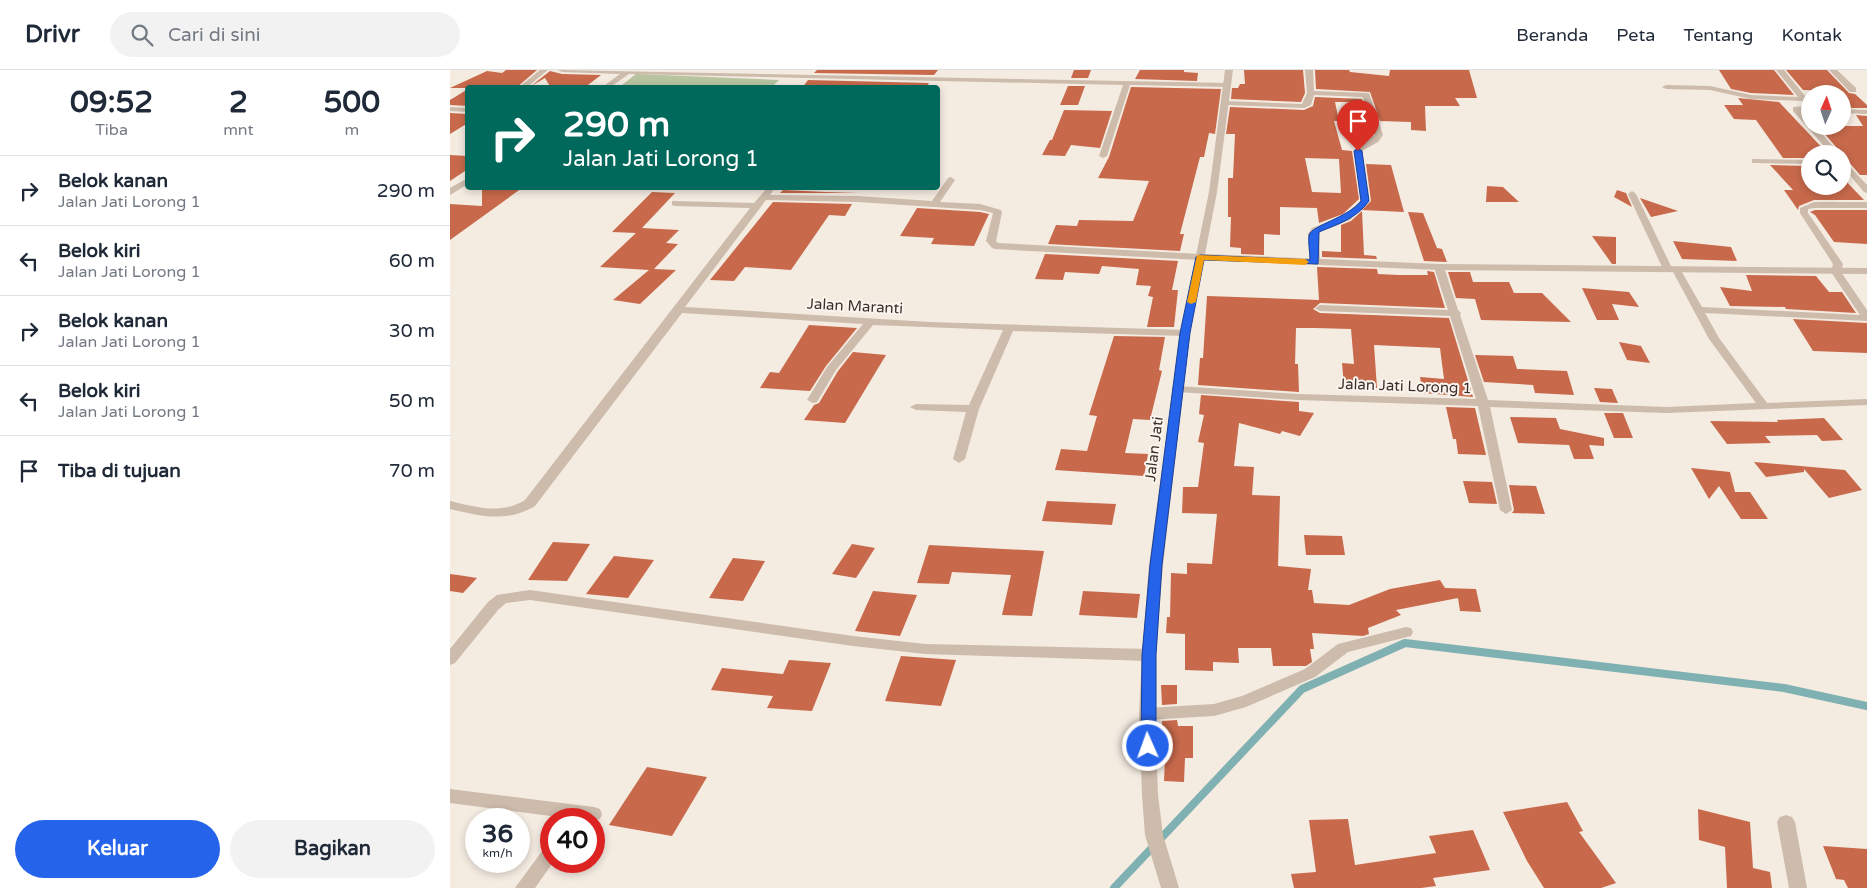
<!DOCTYPE html>
<html lang="id">
<style>
:root{--surface:#fff;--page:#f2f2f3;--text:#1f2937;--muted:#747a83;--line:#e0e1e3;--accent:#2563eb}
body{margin:0;font-family:"Varela Round",sans-serif;background:var(--page);color:var(--text);height:100vh;display:flex;flex-direction:column;font-size:19px;white-space:nowrap}
*{box-sizing:border-box;margin:0}
p{font-size:16px;color:var(--muted)}
.icon{flex:none;width:28px;height:28px;fill:none;stroke:currentColor;stroke-width:2;stroke-linecap:round;stroke-linejoin:round}
.map{position:relative;flex:1;overflow:hidden}
.details{display:flex;flex-direction:column;background:var(--surface);width:450px}
.details>*{flex:none}
.guide{position:absolute;left:15px;top:15px;width:475px;height:105px;border-radius:5px;box-shadow:0 2px 8px #0003;background:#00695c;color:#fff;overflow:hidden}
.needle{width:32px;rotate:3deg}
.tools{position:absolute;left:1351px;top:15px;display:grid;gap:10px}
.tools a{display:grid;place-items:center;width:50px;height:50px;border-radius:50%;background:var(--surface);box-shadow:0 2px 8px #0003;font-size:25px}
.speed{position:absolute;left:15px;top:738px;display:flex;gap:10px;font-size:25px;font-weight:700;text-align:center}
.speed>*{display:grid;place-content:center;width:65px;height:65px;border-radius:50%;background:var(--surface);box-shadow:0 2px 8px #0003;line-height:1}
.speed small{font-size:12px;font-weight:400}
.speed .limit{border:8px solid #d22;background:#fff;color:#111}
.pin{position:absolute;display:grid;place-items:center;width:42px;height:42px;color:#fff;margin:-51px -21px;border-radius:50% 50% 50% 0;rotate:-45deg;box-shadow:0 0 5px #0007}
.pin .icon{rotate:45deg}
.me{position:absolute;width:55px;margin:-28px;rotate:358deg;stroke-linejoin:round;filter:drop-shadow(0 0 4px #0008)}
.turn{display:flex;align-items:center;gap:18px;height:105px;padding:0 15px;font-size:22px}
.turn .icon{width:65px;height:65px;stroke-width:2.5}
.turn b{display:block;font-size:35px;line-height:42px}
.eta{display:flex;justify-content:space-evenly;align-items:center;height:85px;text-align:center}
.eta b{font-size:30px;font-weight:700;line-height:35px}
.button{display:flex;gap:10px;margin-top:auto;padding:10px 15px}
.button a{flex:1;height:58px;border-radius:30px;background:var(--accent);color:#fff;font-size:20px;font-weight:700;line-height:58px;text-align:center}
.button a+a{background:var(--page);color:var(--text)}
ul{padding:0;list-style:none}
li{display:flex;align-items:center;gap:15px;height:70px;padding:0 15px;border-top:1px solid var(--line)}
li div{flex:1}
li b{display:block;font-size:19px}
li em{font-style:normal}
header{display:flex;align-items:center;gap:30px;box-sizing:border-box;height:70px;padding:0 25px;background:var(--surface);border-bottom:1px solid var(--line)}
header strong{font-size:24px}
nav{display:flex;gap:28px;margin-inline-start:auto;font-size:18px}
.search{width:350px;height:45px;background:var(--page);display:flex;align-items:center;gap:12px;box-sizing:border-box;padding:0 18px;border-radius:28px;color:var(--muted);font-size:19px}
main{display:flex;flex:1;min-height:0}
.map>svg:first-child{display:block}
.green{fill:#b8c4a0}
.lines{fill:none;stroke-linecap:round;stroke-linejoin:round}
.stream{stroke:#7fb0b2;stroke-width:8}
.building{fill:#c8694b;fill-rule:evenodd}
.minor{fill:#cdbbac;fill-rule:evenodd}
.tertiary{fill:#cdbbac;fill-rule:evenodd}
.route{fill:#2563eb;stroke:#184099}
.slow{fill:#f59e0b}
.labels{text-anchor:middle;stroke-width:4;stroke-linejoin:round;paint-order:stroke}
.street-label{font-size:15px;fill:#3b302b;stroke:#fbf5ee}
</style>
<header>
<strong>Drivr</strong>
<div class="search"><svg class="icon" aria-label="search" viewBox="0 0 24 24"><circle cx="10" cy="10" r="6"/><path d="M15 15l6 6"/></svg>Cari di sini</div>
<nav><a>Beranda</a><a>Peta</a><a>Tentang</a><a>Kontak</a></nav>
</header>
<main>
<section class="details">
<div class="eta">
<div><b>09:52</b><p>Tiba</p></div>
<div><b>2</b><p>mnt</p></div>
<div><b>500</b><p>m</p></div>
</div>
<ul>
<li><svg class="icon" aria-label="right" viewBox="0 0 24 24"><path d="M7 20v-9h11M14 6l5 5-5 5"/></svg><div><b>Belok kanan</b><p>Jalan Jati Lorong 1</p></div><em>290 m</em></li>
<li><svg class="icon" aria-label="left" viewBox="0 0 24 24"><path d="M17 20v-9H6M10 6l-5 5 5 5"/></svg><div><b>Belok kiri</b><p>Jalan Jati Lorong 1</p></div><em>60 m</em></li>
<li><svg class="icon" aria-label="right" viewBox="0 0 24 24"><path d="M7 20v-9h11M14 6l5 5-5 5"/></svg><div><b>Belok kanan</b><p>Jalan Jati Lorong 1</p></div><em>30 m</em></li>
<li><svg class="icon" aria-label="left" viewBox="0 0 24 24"><path d="M17 20v-9H6M10 6l-5 5 5 5"/></svg><div><b>Belok kiri</b><p>Jalan Jati Lorong 1</p></div><em>50 m</em></li>
<li><svg class="icon" aria-label="arrive" viewBox="0 0 24 24"><path d="M6 21V4h12l-3 4 3 4H6"/></svg><div><b>Tiba di tujuan</b></div><em>70 m</em></li>
</ul>
<div class="button"><a>Keluar</a><a>Bagikan</a></div>
</section>
<div class="map">
<svg width="1417" height="818" viewBox="0 0 1417 818">
<rect width="100%" height="100%" fill="#f4ebe1"/>
<!-- green -->
<path class="green" d="M186 4 329 10 321 18H168Z"/>
<g class="lines">
<!-- stream -->
<path class="stream" d="M664 818 852 619 955 573 1334 618 1417 636"/>
</g>
<!-- building -->
<g class="building">
<path d="M56 0H87L66 18H0L37 1 52 3Z"/>
<path d="M367 0H488L484 5 364 3Z"/>
<path d="M624 0H641L638 8H621Z"/>
<path d="M690 0H734V2L748 3 747 11 685 9Z"/>
<path d="M794 0H853L855 23 851 32 781 29 782 18H788L790 14H795Z"/>
<path d="M865 0H899L900 2 939 6 940 0H1019L1027 28H1005L1010 36H975L976 61 961 60V52L930 51 920 22 866 19Z"/>
<path d="M1269 0H1324L1344 25 1301 23 1281 19Z"/>
<path d="M1336 0H1377L1399 23 1405 24 1417 35V38H1401L1391 21 1353 20Z"/>
<path d="M100 1 112 4 151 5 134 18H101L95 8 81 16Z"/>
<path d="M358 10 479 13 476 18H352Z"/>
<path d="M618 16H635L628 35H610Z"/>
<path d="M681 17 771 19 765 64 759 63 754 87H750L730 164H734L730 181 598 174 606 155 627 156 629 150 683 151 699 111 648 108 659 87Z"/>
<path d="M18 19V36L0 35V30Z"/>
<path d="M865 27 912 29 913 32H885L889 51H884L892 80 902 81 909 129 893 144 869 153 867 138 830 137V165L814 164V185L791 184V178L780 177 781 147H778V108H783L785 64H776L780 37 854 40 863 36ZM855 88 889 89 891 123 862 122Z"/>
<path d="M1288 28 1329 32 1378 84H1360V88H1333L1306 50 1284 49 1274 35H1293Z"/>
<path d="M614 40 662 41 650 78 621 75 615 86 592 85 600 70H602Z"/>
<path d="M0 43 18 44V53L0 64Z"/>
<path d="M1406 45 1417 46V105H1410L1368 56H1413Z"/>
<path d="M0 85 18 86V99L0 111Z"/>
<path d="M916 94 941 95 954 142 912 140 921 131Z"/>
<path d="M1320 95 1360 96V116H1366L1369 119 1392 120V107L1414 130H1364L1349 136 1348 140 1334 120H1343Z"/>
<path d="M1037 116 1053 117 1069 132H1036Z"/>
<path d="M32 118H72L0 170V134L32 136Z"/>
<path d="M333 120 376 122 409 123H330Z"/>
<path d="M1167 120 1176 123 1182 137 1164 127Z"/>
<path d="M202 122 225 123 192 158 229 160 216 173 228 174 204 199 226 200 190 234 163 230 199 200 150 197 186 163 162 162Z"/>
<path d="M1190 128 1228 141 1201 147Z"/>
<path d="M323 132 402 134 395 146 379 145 341 200 295 197 284 211 260 210Z"/>
<path d="M467 138 530 142 539 144 524 176 481 174 484 168 450 166Z"/>
<path d="M1417 140V174L1384 172 1365 145 1360 142 1365 140Z"/>
<path d="M912 141 914 185 926 186 927 189 872 187V181L891 182V155L901 151Z"/>
<path d="M958 142 973 143 987 178 992 179 997 192 974 191Z"/>
<path d="M1142 166 1166 167V194H1162Z"/>
<path d="M1223 171 1281 177 1287 191 1232 189Z"/>
<path d="M595 184 728 191 722 220H728L724 257H697L703 227 698 226 701 216 686 215 689 199 652 196 649 204 615 202 613 210 585 209Z"/>
<path d="M867 197 927 199 928 204 948 205H978L977 201 984 202 995 238 870 233 863 239 870 243 999 248 1023 327 973 323 970 307 994 309 990 278 924 275 927 318 894 316 892 293 904 294 901 259 865 258H846L845 294H848L849 322 748 315 750 288H753L757 226 869 230Z"/>
<path d="M998 202H1020L1023 212H1059L1064 223H1092L1121 252 1031 250 1025 229 1006 228Z"/>
<path d="M1296 205 1366 206 1379 222H1392L1406 243 1336 239 1335 237 1280 236 1270 217 1302 221Z"/>
<path d="M1132 218 1179 222 1189 237 1162 234 1169 250H1147Z"/>
<path d="M1343 249 1417 253V283L1363 281Z"/>
<path d="M359 255 407 258 376 296 360 321 310 318 320 302 329 303Z"/>
<path d="M664 266 715 267 709 300 712 301 700 350 683 349 675 383 698 384 694 406 605 400 611 379 637 381 647 346 639 345Z"/>
<path d="M1169 272 1191 276 1200 293 1177 290Z"/>
<path d="M403 282 436 285 395 353 354 350 364 335 369 333 388 301Z"/>
<path d="M1025 285 1063 286 1067 299 1117 301 1124 325 1085 323 1083 315 1034 312Z"/>
<path d="M1144 318 1162 319 1168 333 1150 332Z"/>
<path d="M751 325 849 332V341L864 343 850 366 832 361 830 364 789 353 784 396 804 397 802 425 830 426 828 496 861 499 858 520H862L864 533 899 535 940 519 990 510 995 518 1026 519 1031 542 1010 541 1008 528 946 540 951 545 918 558 919 564 913 566 862 563 864 579H860L862 592 856 596H823L821 578H788L789 593 763 592V601L735 600V564L716 563 717 547H720L721 503 737 504V493L762 494 767 444 732 443 733 417H748L754 373 748 372 754 345 749 344Z"/>
<path d="M996 337 1025 338 1036 385 1008 384 1006 369H1003Z"/>
<path d="M1154 343H1173L1183 368H1164Z"/>
<path d="M1060 347 1106 348 1110 359 1154 368V376L1139 375 1144 389H1124L1119 375 1068 373Z"/>
<path d="M1374 348 1393 370 1372 371 1367 365 1315 366 1321 373 1277 374 1260 351 1328 352 1327 350Z"/>
<path d="M1304 392 1395 400 1412 420 1379 428 1354 399V402L1316 407Z"/>
<path d="M1241 398 1280 402 1285 422H1300L1318 449H1291L1269 416 1259 429Z"/>
<path d="M1013 411 1042 412 1047 434 1019 433Z"/>
<path d="M1059 415 1086 416 1095 444 1062 443 1064 440Z"/>
<path d="M597 431 666 434 662 455 592 451Z"/>
<path d="M854 465 892 466 895 485H856Z"/>
<path d="M103 472 140 474 117 511 78 510Z"/>
<path d="M402 474 425 478 406 508 382 504Z"/>
<path d="M479 475 594 481 582 546 552 545 561 505 502 502 499 514 467 513Z"/>
<path d="M164 486 204 490 178 528 136 524Z"/>
<path d="M283 488 315 491 293 531 259 528Z"/>
<path d="M0 504 8 505 27 508 13 523 0 521Z"/>
<path d="M423 521 467 525 450 566 405 561Z"/>
<path d="M633 521 690 524 687 548 629 545Z"/>
<path d="M451 586 506 590 491 636 435 631Z"/>
<path d="M339 590 381 593 362 641 317 638 323 626 261 620 272 598 333 604Z"/>
<path d="M711 615H727V634L712 635Z"/>
<path d="M727 650 728 656H743V688H735L734 712 714 711 715 688H712V651Z"/>
<path d="M197 697 257 707 222 766 159 755Z"/>
<path d="M1117 732 1133 761 1129 762 1166 813 1151 818H1094L1077 791 1053 742Z"/>
<path d="M1248 739 1300 752 1303 798 1320 802 1322 818H1277L1275 777 1249 770Z"/>
<path d="M898 749 905 795 986 783 979 766 1023 760 1040 800 983 808 986 816 971 818H844L841 804 866 802 859 750Z"/>
<path d="M1373 776 1417 779V818H1398L1394 810 1386 809Z"/>
</g>
<g class="lines">
<!-- minor -->
<g class="minor">
<path d="M90 0H98L76 18H68Z"/>
<path d="M108 0 777 13 781 15 777 17 680 15 657 86 653 88 649 86 673 15 179 4 159 18H151L170 4 112 2Z"/>
<path d="M855 0H863L864 21 919 23 933 65 928 72 912 81 919 131 900 150 869 162 870 192 865 195 860 192 858 164 862 158 894 146 911 130 904 81 910 74 925 65 913 27 864 25 861 35 854 38 775 35 771 33 775 31 852 34 857 23Z"/>
<path d="M1326 0H1334L1360 32V40L1352 41 1360 51V56H1365L1390 84H1381L1343 41V37L1356 36 1352 31 1301 29 1260 20 1216 19 1212 17 1216 15 1260 16 1301 25 1348 27Z"/>
<path d="M1379 0H1387L1406 18V22H1400Z"/>
<path d="M0 37 18 38V42L0 41Z"/>
<path d="M1392 39 1417 40V44L1392 43Z"/>
<path d="M1392 88 1417 115V123L1414 122 1392 96Z"/>
<path d="M1302 89 1360 90V94L1305 93H1302Z"/>
<path d="M501 107 505 110 490 132 530 134 551 140 552 142 546 171 548 173 750 184 755 187 750 190 545 179 542 178 536 171 543 143 530 140 408 132 316 130 235 237 479 252 735 260 740 263 735 266 563 261 529 339 515 389 509 393 503 389 516 342 466 340 460 337 466 334 519 335 553 260 423 255 386 300 367 332 363 333 357 330 377 297 413 254 232 243 85 436C57 453 30 446 0 439V431C26 437 51 445 75 430L300 138 225 136 222 135V131L304 133 317 118H325L320 125 408 126 482 131 498 108Z"/>
<path d="M18 108V114L0 125V118Z"/>
<path d="M1182 121 1186 124 1222 198 1229 197 1252 237 1410 245 1381 202 1383 194 1350 143V138L1364 132H1417V138H1365L1358 139V143L1393 194 1391 202 1417 240V251L1255 243 1269 268 1317 333 1417 329V335L1217 343 1040 337 1062 440 1056 444 1050 440 1028 336 848 330 728 322 722 319 728 316 848 324 1026 329 1000 246 870 241 865 238 870 235 998 240 984 197 989 194 994 197 1008 240 1011 243 1010 245 1038 330 1217 337 1306 333 1259 269 1222 200 1218 202 1213 199 1178 124Z"/>
<path d="M80 520 403 566 475 574 699 579 704 581 706 585 704 589 699 591 475 584 403 576 80 530 56 533 48 540 5 593 0 595V579L38 532 47 525Z"/>
<path d="M956 557 961 558 963 562 961 566 898 582 865 607 796 637 764 646 697 650 691 648 689 644 691 640 697 638 764 634 792 626 855 599 888 574Z"/>
<path d="M0 719 144 737 150 739 152 744 150 749 144 751V749H124L0 733Z"/>
<path d="M1336 745 1342 747 1345 752 1357 818H1339L1327 752 1330 747Z"/>
<path d="M101 774V791H104L85 818H65L95 777Z"/>
</g>
<!-- tertiary -->
<path class="tertiary" d="M775 0H783L767 122 755 184 989 194 1417 198V204L989 200 754 190 740 263 713 495 706 585 705 644 708 725 713 765 729 818H711L695 765 692 725 689 644 692 585 699 495 730 263 759 122Z"/>
</g>
<!-- route -->
<path class="route" d="M908 78 912 81 919 131C906 149 888 154 869 162L868 194 754 190 740 263 712 495 706 585V676L704 680H693L691 676 692 585 700 495 730 263 746 187 750 185 860 190C860 182 858 173 859 165 861 156 899 147 911 131L904 81Z"/>
<!-- slow -->
<path class="slow" d="M747 185 855 189 859 192 855 195 754 190 746 232 741 234 737 232Z"/>
<g class="labels">
<!-- street labels -->
<g class="street-label">
<text transform="translate(405 236) rotate(3)" y="5">Jalan Maranti</text>
<text transform="translate(955 316) rotate(2)" y="5">Jalan Jati Lorong 1</text>
<text transform="translate(704 379) rotate(-83)" y="5">Jalan Jati</text>
</g>
</g>
</svg>
<div class="tools">
<a><svg class="needle" viewBox="-14 -14 28 28"><path d="M0-13l5 13h-10z" fill="#e53935"/><path d="M0 13l5-13h-10z" fill="#747a83"/></svg></a>
<a><svg class="icon" aria-label="search" viewBox="0 0 24 24"><circle cx="10" cy="10" r="6"/><path d="M15 15l6 6"/></svg></a>
</div>
<div class="speed"><div>36<small>km/h</small></div><div class="limit">40</div></div>
<div class="pin" style="left:908px;top:81px;background:#d93025"><svg class="icon" aria-label="arrive" viewBox="0 0 24 24"><path d="M6 21V4h12l-3 4 3 4H6"/></svg></div>
<svg class="me" style="left:698px;top:676px" viewBox="-20 -20 40 40"><circle r="17" fill="#2563eb" stroke="#fff" stroke-width="3"/><path d="M0-11L8 9 0 5-8 9z" fill="#fff"/></svg>
<div class="guide">
<div class="turn"><svg class="icon" aria-label="right" viewBox="0 0 24 24"><path d="M7 20v-9h11M14 6l5 5-5 5"/></svg><div><b>290 m</b>Jalan Jati Lorong 1</div></div>
</div>
</div>
</main>
